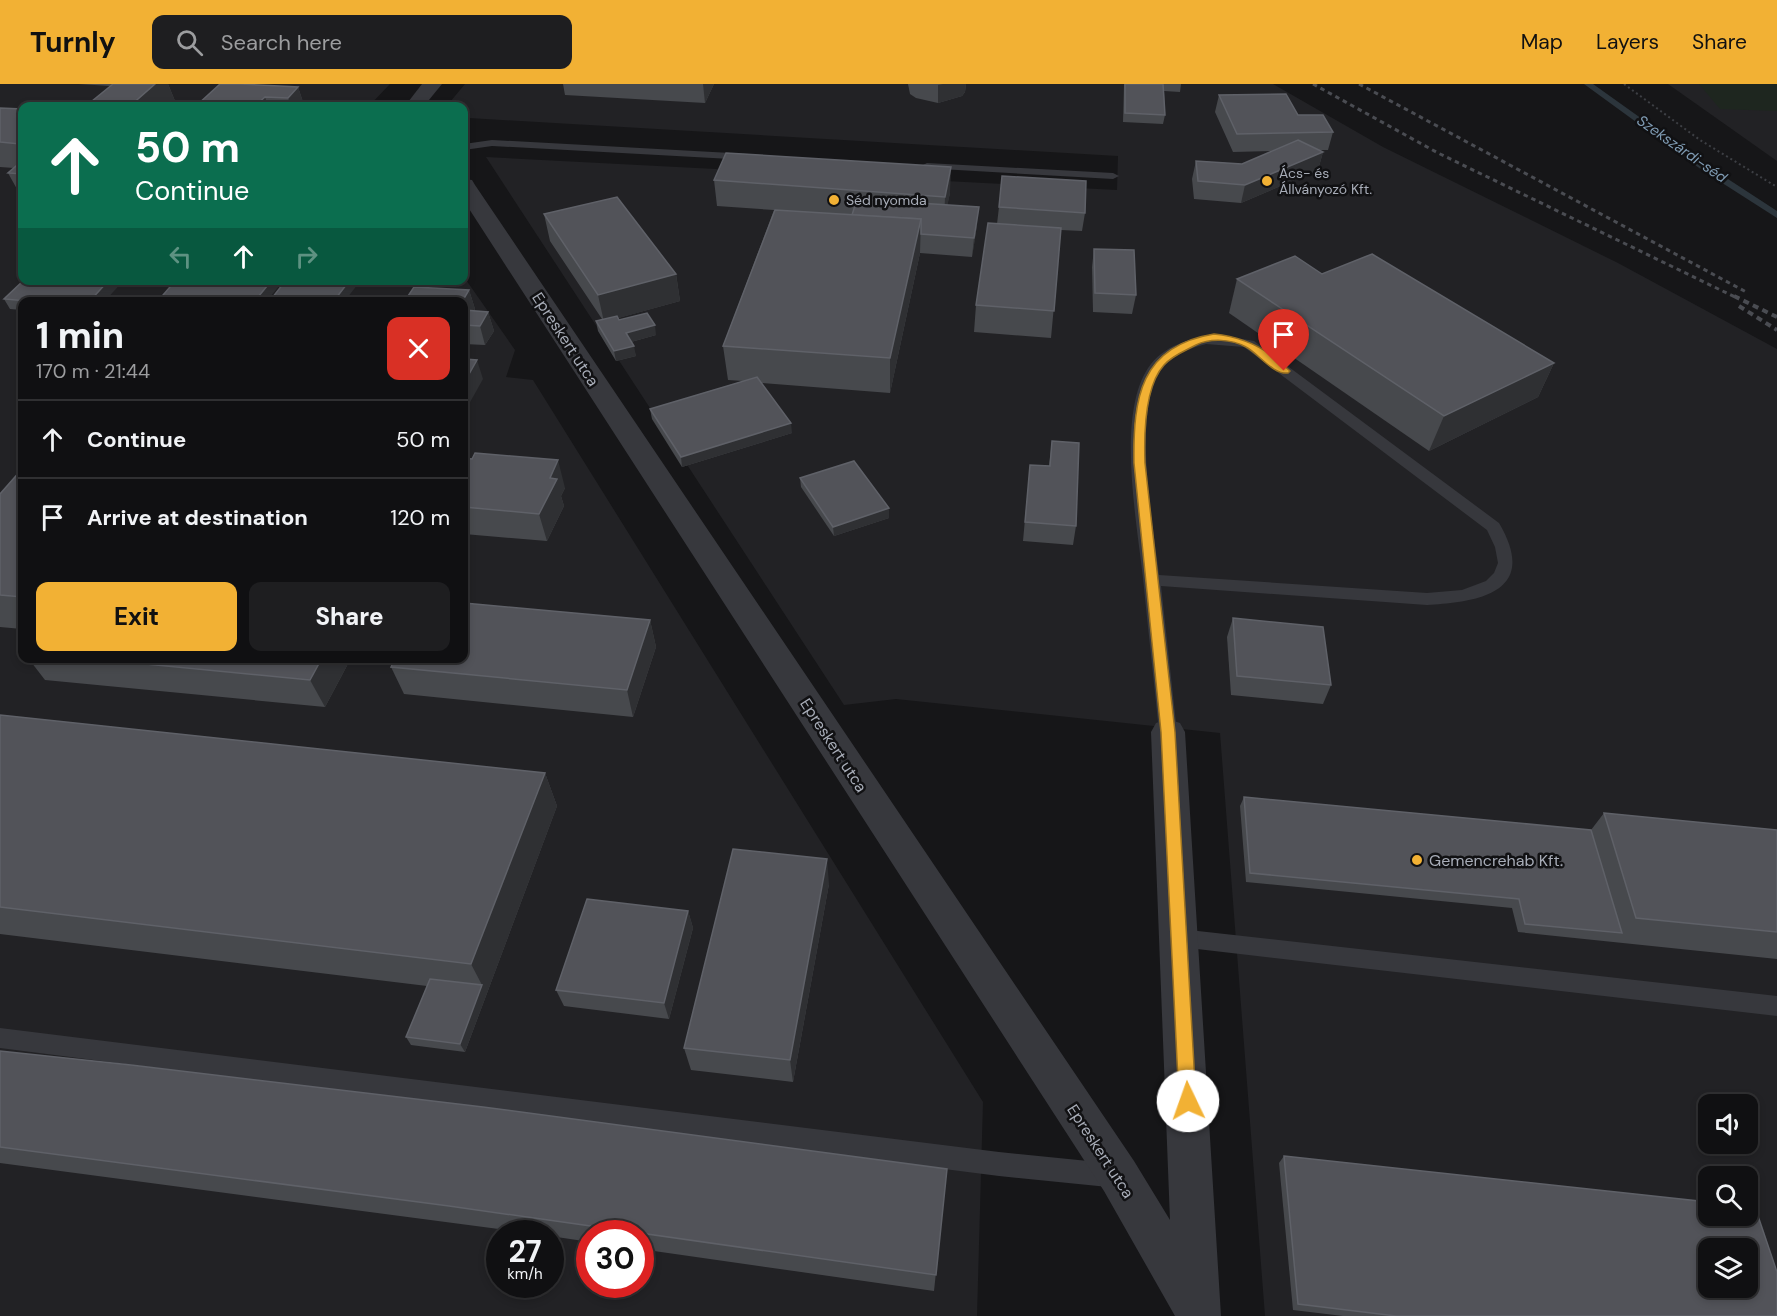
<!DOCTYPE html>
<meta charset="utf-8">
<style>
:root{--surface:#101012;--page:#1e1e20;--text:#f1f3f6;--muted:#9c9d9f;--line:#303032;--accent:#f2b134}
body{margin:0;font-family:"DM Sans",sans-serif;background:var(--page);color:var(--text);height:100vh;display:flex;flex-direction:column;font-size:22px;white-space:nowrap}
*{box-sizing:border-box;margin:0}
p{font-size:20px;color:var(--muted)}
.icon{flex:none;width:33px;height:33px;fill:none;stroke:currentColor;stroke-width:2;stroke-linecap:round;stroke-linejoin:round}
.map{position:relative;flex:1;overflow:hidden}
.sheet{position:absolute;left:18px;top:213px;width:450px;height:366px;display:flex;flex-direction:column;background:var(--surface);border-radius:12px;box-shadow:0 3px 9px #0003,0 0 0 2px var(--line)}
.sheet>*{flex:none}
.banner{position:absolute;left:18px;top:18px;width:450px;height:183px;border-radius:12px;box-shadow:0 3px 9px #0003,0 0 0 2px var(--line);background:#0b6e4f;color:#fff;overflow:hidden}
.buttons{position:absolute;left:1698px;top:1010px;display:grid;gap:12px}
.buttons a{display:grid;place-items:center;width:60px;height:60px;border-radius:12px;background:var(--surface);box-shadow:0 3px 9px #0003,0 0 0 2px var(--line);font-size:30px}
.speed{position:absolute;left:486px;top:1136px;display:flex;gap:12px;font-size:30px;font-weight:700;text-align:center}
.speed>*{display:grid;place-content:center;width:78px;height:78px;border-radius:50%;background:var(--surface);box-shadow:0 3px 9px #0003,0 0 0 2px var(--line);line-height:1}
.speed small{font-size:15px;font-weight:400}
.speed .limit{border:9px solid #d22;background:#fff;color:#111}
.pin{position:absolute;display:grid;place-items:center;width:51px;height:51px;color:#fff;margin:-62px -26px;border-radius:50% 50% 50% 0;rotate:-45deg;box-shadow:0 0 6px #0007}
.pin .icon{rotate:45deg}
.me{position:absolute;width:66px;margin:-33px;rotate:357deg;stroke-linejoin:round;filter:drop-shadow(0 0 4px #0008)}
.turn{display:flex;align-items:center;gap:21px;height:126px;padding:0 18px;font-size:27px}
.turn .icon{width:78px;height:78px;stroke-width:2.5}
.turn b{display:block;font-size:42px;line-height:51px}
.lanes{display:flex;align-items:center;height:57px;padding:0 18px;background:#0003;justify-content:center;gap:30px;direction:ltr}
.lanes .off{opacity:.35}
.round{display:grid;place-items:center;flex:none;width:63px;height:63px;border-radius:12px;background:var(--page)}
.summary{display:flex;align-items:center;justify-content:space-between;height:102px;padding:0 18px}
h1{font-size:36px;font-weight:800;line-height:45px}
.action{display:flex;gap:12px;margin-top:auto;padding:12px 18px}
.action a{flex:1;height:69px;border-radius:12px;background:var(--accent);color:#111;font-size:24px;font-weight:800;line-height:69px;text-align:center}
.action a+a{background:var(--page);color:var(--text)}
ul{padding:0;list-style:none}
li{display:flex;align-items:center;gap:18px;height:78px;padding:0 18px;border-top:2px solid var(--line)}
li div{flex:1}
li b{display:block;font-size:22px}
li em{font-style:normal}
header{display:flex;align-items:center;gap:36px;box-sizing:border-box;height:84px;padding:0 30px;background:var(--accent);color:#111}
header strong{font-size:28px}
nav{display:flex;gap:33px;margin-inline-start:auto;font-size:21px}
.search{width:420px;height:54px;background:var(--page);display:flex;align-items:center;gap:15px;box-sizing:border-box;padding:0 21px;border-radius:12px;color:var(--muted);font-size:22px}
.map>svg:first-child{display:block}
.built{fill:#222225;fill-rule:evenodd}
.green{fill:#1e261f}
.lines{fill:none;stroke-linecap:round;stroke-linejoin:round}
.stream{fill:#2c353c;fill-rule:evenodd}
.path{stroke:#3d3f44;stroke-width:2;stroke-dasharray:2 3;stroke-linecap:butt}
.lane{fill:#37383d;fill-rule:evenodd}
.street{fill:#37383d;fill-rule:evenodd}
.rail-far1{stroke:#4a4c52;stroke-width:3;stroke-dasharray:4.5 4;stroke-linecap:butt}
.rail{stroke:#4a4c52;stroke-width:4;stroke-dasharray:6 4.5;stroke-linecap:butt}
.wall{fill:#47494d}
.shaded-wall{fill:#2f3033}
.building{fill:#525359;stroke:#5f6168;stroke-width:1.5;fill-rule:evenodd}
.route{fill:#f2b134;stroke:#9d7322;stroke-width:1.5}
.poi-dot{fill:#f2b134;stroke:#111113;stroke-width:2}
.labels{text-anchor:middle;stroke-width:5;stroke-linejoin:round;paint-order:stroke}
.far-poi-label{font-size:14px;fill:#a8adb8;stroke:#111113;text-anchor:start}
.far-water-label{font-size:15px;font-style:italic;fill:#7f9bb3;stroke:#111113}
.street-label{font-size:16px;fill:#a8adb8;stroke:#111113}
.poi-label{font-size:16px;fill:#a8adb8;stroke:#111113;text-anchor:start}
</style>
<header>
<strong>Turnly</strong>
<div class="search"><svg class="icon" aria-label="search" viewBox="0 0 24 24"><circle cx="10" cy="10" r="6"/><path d="M15 15l6 6"/></svg>Search here</div>
<nav><a>Map</a><a>Layers</a><a>Share</a></nav>
</header>
<div class="map">
<svg width="1777" height="1232" viewBox="0 0 1777 1232">
<rect width="100%" height="100%" fill="#161618"/>
<!-- built -->
<g class="built">
<path d="M0 0H390L369 22H22V196H464V193L515 266 506 293 533 296 983 1018 977 1232H0ZM22 218H464V574H22ZM500 1149H550V1200H500ZM590 1149H640V1200H590Z"/>
<path d="M465 0H1273L1383 63 1618 179 1777 265V1232H1265L1220 649 896 615 844 621 486 73 1117 106 1118 72 469 34 464 29V22H455L450 18ZM1708 1020H1748V1059H1708ZM1708 1092H1748V1131H1708ZM1708 1164H1748V1203H1708Z"/>
<path d="M1668 0H1777V77Z"/>
</g>
<!-- green -->
<path class="green" d="M1699 0H1777V27L1720 25Z"/>
<g class="lines">
<!-- stream -->
<path class="stream" d="M1584 0H1593L1708 82 1777 127V134L1702 86Z"/>
<!-- path -->
<path class="path" d="M1624 0 1700 56 1777 103"/>
<!-- lane -->
<g class="lane">
<path d="M492 56 749 70 755 73 749 76 492 62 464 66V60Z"/>
<path d="M927 79 1113 89 1119 92 1113 95 923 84 921 82Z"/>
<path d="M1220 251 1254 257 1499 439C1539 507 1482 518 1427 521L1161 502 1177 648 1175 653 1168 655 1161 653 1159 648C1154 597 1148 545 1143 494 1137 438 1115 326 1151 280 1168 259 1195 253 1220 251ZM1206 260 1244 263 1487 446 1495 463 1498 479 1494 489 1486 497 1462 506 1427 509 1159 491C1153 439 1131 328 1162 285 1173 271 1189 264 1206 260Z"/>
<path d="M1180 845 1777 912V932L1180 863 1173 861 1170 854 1173 847Z"/>
<path d="M0 944 999 1068 1118 1080 1126 1084 1130 1092 1126 1100 1118 1104 999 1092 0 964Z"/>
</g>
<!-- street -->
<g class="street">
<path d="M422 0H442L424 22H405Z"/>
<path d="M464 95 472 96 475 101 1134 1077 1170 1136 1151 648 1156 639 1168 635 1180 639 1185 648 1221 1232H1175L1104 1107 464 117Z"/>
</g>
<!-- rail-far1 -->
<g class="rail-far1">
<path d="M1313 0 1438 69 1737 214"/>
<path d="M1359 0 1748 209"/>
</g>
<!-- rail -->
<g class="rail">
<path d="M1734 212 1777 233"/>
<path d="M1739 222 1777 246"/>
</g>
</g>
<!-- wall -->
<g class="wall">
<path d="M78 0H168L175 17 169 22H87L111 2Z"/>
<path d="M563 0H714L705 19 565 11Z"/>
<path d="M908 0H966L965 8 962 12 938 19 916 14 910 10Z"/>
<path d="M1124 0H1181L1180 8 1164 7 1165 31 1163 40 1123 38Z"/>
<path d="M298 3 304 21 303 22H196Z"/>
<path d="M1219 11 1298 31 1333 48 1328 66H1319L1323 68 1318 86 1241 119 1194 115 1192 95 1196 77 1242 80 1272 67 1233 68 1215 28Z"/>
<path d="M0 24 22 25V114L8 89 14 84 0 83Z"/>
<path d="M714 96 950 109 947 121 977 141 972 173 920 169 890 309 761 299 792 349 682 383 652 335 650 325 743 297 728 296 723 262 774 126 717 122Z"/>
<path d="M999 123 1085 129 1082 147 1061 146 1051 254 974 248 976 221 997 140Z"/>
<path d="M544 130 676 190 680 217 618 234 619 236 656 251 631 258 636 272 616 277 598 247 596 237 602 235 550 157Z"/>
<path d="M1094 165 1136 211 1132 230 1093 228 1092 183Z"/>
<path d="M1322 190 1554 279 1538 313 1429 367 1229 229 1237 195Z"/>
<path d="M469 206 475 225 474 227 488 228 494 247 485 261 464 260V218Z"/>
<path d="M4 215 104 218H22V226L10 225Z"/>
<path d="M1052 357 1076 442 1073 461 1023 457 1030 381 1049 382Z"/>
<path d="M464 374 565 404 561 412 564 422 547 457 464 450Z"/>
<path d="M22 385V545L0 543V410Z"/>
<path d="M800 394 889 434 834 452 801 403Z"/>
<path d="M1233 534 1331 601 1323 620 1231 611 1227 553Z"/>
<path d="M650 536 656 563 633 633 404 610 391 583Z"/>
<path d="M28 574H350V576L325 623 45 596Z"/>
<path d="M0 631 545 689 557 722 465 968 411 961 406 953 427 902 0 850Z"/>
<path d="M1244 713 1591 746 1604 729 1777 746V875L1518 848 1512 824 1246 798 1240 722Z"/>
<path d="M829 800 793 998 691 986 684 964Z"/>
<path d="M688 827 693 844 669 935 564 922 556 906Z"/>
<path d="M0 967 947 1085 934 1207 640 1165V1149H590V1158L550 1152V1149H528L0 1079Z"/>
<path d="M1284 1072 1777 1232H1343L1293 1226 1279 1079Z"/>
</g>
<!-- shaded-wall -->
<g class="shaded-wall">
<path d="M155 0H168L175 17 169 22H130Z"/>
<path d="M703 0H714L705 19Z"/>
<path d="M943 0H966L965 8 962 12 938 19V1Z"/>
<path d="M298 3 304 21 303 22H291L288 14Z"/>
<path d="M265 13 268 22H255Z"/>
<path d="M1323 68 1318 86 1241 119 1245 101Z"/>
<path d="M951 83 950 109 944 139 945 113Z"/>
<path d="M979 123 977 141 972 173 974 154Z"/>
<path d="M921 135 920 169 890 309V274Z"/>
<path d="M676 190 680 217 604 238 598 211Z"/>
<path d="M109 196H124L104 218H89Z"/>
<path d="M272 196H284L266 218H254Z"/>
<path d="M350 196H361L344 218H333Z"/>
<path d="M469 206 475 225 465 241H464V218H462Z"/>
<path d="M488 228 494 247 485 261 480 242Z"/>
<path d="M655 241 656 251 627 259 626 249Z"/>
<path d="M634 262 636 272 616 277 614 267Z"/>
<path d="M477 276 483 295 464 329V299Z"/>
<path d="M1554 279 1538 313 1429 367 1444 332Z"/>
<path d="M791 339 792 349 682 383 681 373Z"/>
<path d="M558 376 565 404 561 412 564 422 547 457 539 430 550 394Z"/>
<path d="M889 424V434L834 452 833 443Z"/>
<path d="M650 536 656 563 633 633 627 606Z"/>
<path d="M322 574H350V576L325 623 310 596Z"/>
<path d="M545 689 557 722 465 968 460 960 482 901 471 880Z"/>
<path d="M827 775 829 800 793 998 790 976Z"/>
<path d="M688 827 693 844 669 935 664 919Z"/>
</g>
<!-- building -->
<g class="building">
<path d="M113 0H155L130 22H86Z"/>
<path d="M220 0H239L298 3 288 14 265 13 255 22H196Z"/>
<path d="M1125 0H1163L1165 31 1125 29Z"/>
<path d="M1286 10 1298 31H1323L1333 48 1237 50 1219 11Z"/>
<path d="M0 24 22 25V58L20 60 0 58Z"/>
<path d="M1298 56 1323 68 1245 101 1198 97 1196 77 1242 80Z"/>
<path d="M726 69 951 83 945 113 714 96Z"/>
<path d="M22 77V90L8 89Z"/>
<path d="M1002 92 1086 97 1085 129 999 123Z"/>
<path d="M617 113 676 190 598 211 544 130Z"/>
<path d="M857 115 979 123 974 154 921 150V135L852 131Z"/>
<path d="M775 126 921 135 890 274 723 262Z"/>
<path d="M988 139 1061 144 1054 227 976 221Z"/>
<path d="M1094 165 1134 166 1136 211 1095 209Z"/>
<path d="M1372 170 1554 279 1444 332 1237 195 1295 172 1322 190Z"/>
<path d="M24 196H109L89 218H39L4 215Z"/>
<path d="M176 196H272L254 218H157Z"/>
<path d="M286 196H350L333 218H269Z"/>
<path d="M414 203 469 206 462 218H404Z"/>
<path d="M464 226 488 228 480 242 464 241Z"/>
<path d="M647 229 655 241 626 249 634 262 614 267 596 237 617 232 619 236Z"/>
<path d="M464 275 477 276 464 299Z"/>
<path d="M757 293 791 339 681 373 650 325Z"/>
<path d="M1052 357 1079 359 1076 442 1025 438 1030 381 1050 382Z"/>
<path d="M475 369 558 376 550 394 557 395 539 430 464 423V374L472 375Z"/>
<path d="M854 377 889 424 833 443 800 394Z"/>
<path d="M22 385V513L0 511V410Z"/>
<path d="M464 519 650 536 627 606 391 583 395 574H464Z"/>
<path d="M1233 534 1323 543 1331 601 1237 592Z"/>
<path d="M84 574H322L310 596Z"/>
<path d="M0 631 545 689 471 880 0 823Z"/>
<path d="M1244 713 1591 746 1622 849 1525 840 1519 815 1250 789Z"/>
<path d="M1604 729 1777 746V848L1636 834Z"/>
<path d="M733 765 827 775 790 976 684 964Z"/>
<path d="M587 815 688 827 664 919 556 906Z"/>
<path d="M430 895 482 901 460 960 406 953Z"/>
<path d="M0 967 131 981 483 1023 947 1085 936 1191 449 1122 0 1063Z"/>
<path d="M1284 1072 1708 1118V1131H1748V1123H1755L1777 1188V1232H1396L1298 1220ZM1708 1164H1748V1203H1708Z"/>
</g>
<!-- route -->
<path class="route" d="M1214 250C1244 253 1269 265 1290 287L1288 289C1273 291 1258 269 1246 263 1232 255 1210 254 1196 261 1185 267 1173 271 1164 281 1145 302 1144 351 1145 379L1175 648 1196 1017 1194 1023 1188 1025 1181 1023 1179 1017 1161 648 1134 379C1133 314 1140 262 1214 250Z"/>
<!-- markers -->
<g class="poi-dot">
<circle cx="1267" cy="97" r="6"/>
<circle cx="834" cy="116" r="6"/>
<circle cx="1417" cy="776" r="6"/>
</g>
<g class="labels">
<!-- far-poi labels -->
<g class="far-poi-label">
<text x="1279" y="94">Ács- és<tspan x="1279" dy="16">Állványozó Kft.</tspan></text>
<text x="846" y="121">Séd nyomda</text>
</g>
<!-- far-water labels -->
<g class="far-water-label">
<text transform="translate(1682 65) rotate(35)" y="5">Szekszárdi-séd</text>
</g>
<!-- street labels -->
<g class="street-label">
<text transform="translate(566 255) rotate(57)" y="6">Epreskert utca</text>
<text transform="translate(834 661) rotate(57)" y="6">Epreskert utca</text>
<text transform="translate(1101 1067) rotate(57)" y="6">Epreskert utca</text>
</g>
<!-- poi labels -->
<g class="poi-label">
<text x="1429" y="782">Gemencrehab Kft.</text>
</g>
</g>
</svg>
<div class="buttons">
<a><svg class="icon" aria-label="sound" viewBox="0 0 24 24"><path d="M4 9h4l5-4v14l-5-4H4zM17 9q2 3 0 6"/></svg></a>
<a><svg class="icon" aria-label="search" viewBox="0 0 24 24"><circle cx="10" cy="10" r="6"/><path d="M15 15l6 6"/></svg></a>
<a><svg class="icon" aria-label="layers" viewBox="0 0 24 24"><path d="M12 4l9 5-9 5-9-5zM3 14l9 5 9-5"/></svg></a>
</div>
<div class="speed"><div>27<small>km/h</small></div><div class="limit">30</div></div>
<div class="pin" style="left:1284px;top:287px;background:#d93025"><svg class="icon" aria-label="arrive" viewBox="0 0 24 24"><path d="M6 21V4h12l-3 4 3 4H6"/></svg></div>
<svg class="me" style="left:1188px;top:1017px" viewBox="-20 -20 40 40"><circle r="19" fill="#fff"/><path d="M0-13L10 11 0 6-10 11z" fill="#f2b134"/></svg>
<div class="banner">
<div class="turn"><svg class="icon" aria-label="ahead" viewBox="0 0 24 24"><path d="M12 20V5M6 11l6-6 6 6"/></svg><div><b>50 m</b>Continue</div></div>
<div class="lanes"><svg class="icon off" aria-label="left" viewBox="0 0 24 24"><path d="M17 20v-9H6M10 6l-5 5 5 5"/></svg><svg class="icon" aria-label="ahead" viewBox="0 0 24 24"><path d="M12 20V5M6 11l6-6 6 6"/></svg><svg class="icon off" aria-label="right" viewBox="0 0 24 24"><path d="M7 20v-9h11M14 6l5 5-5 5"/></svg></div>
</div>
<section class="sheet">
<div class="summary"><div><h1>1 min</h1><p>170 m · 21:44</p></div><a class="round" style="background:#d93025;color:#fff"><svg class="icon" aria-label="close" viewBox="0 0 24 24"><path d="M6 6l12 12M18 6L6 18"/></svg></a></div>
<ul>
<li><svg class="icon" aria-label="ahead" viewBox="0 0 24 24"><path d="M12 20V5M6 11l6-6 6 6"/></svg><div><b>Continue</b></div><em>50 m</em></li>
<li><svg class="icon" aria-label="arrive" viewBox="0 0 24 24"><path d="M6 21V4h12l-3 4 3 4H6"/></svg><div><b>Arrive at destination</b></div><em>120 m</em></li>
</ul>
<div class="action"><a>Exit</a><a>Share</a></div>
</section>
</div>
